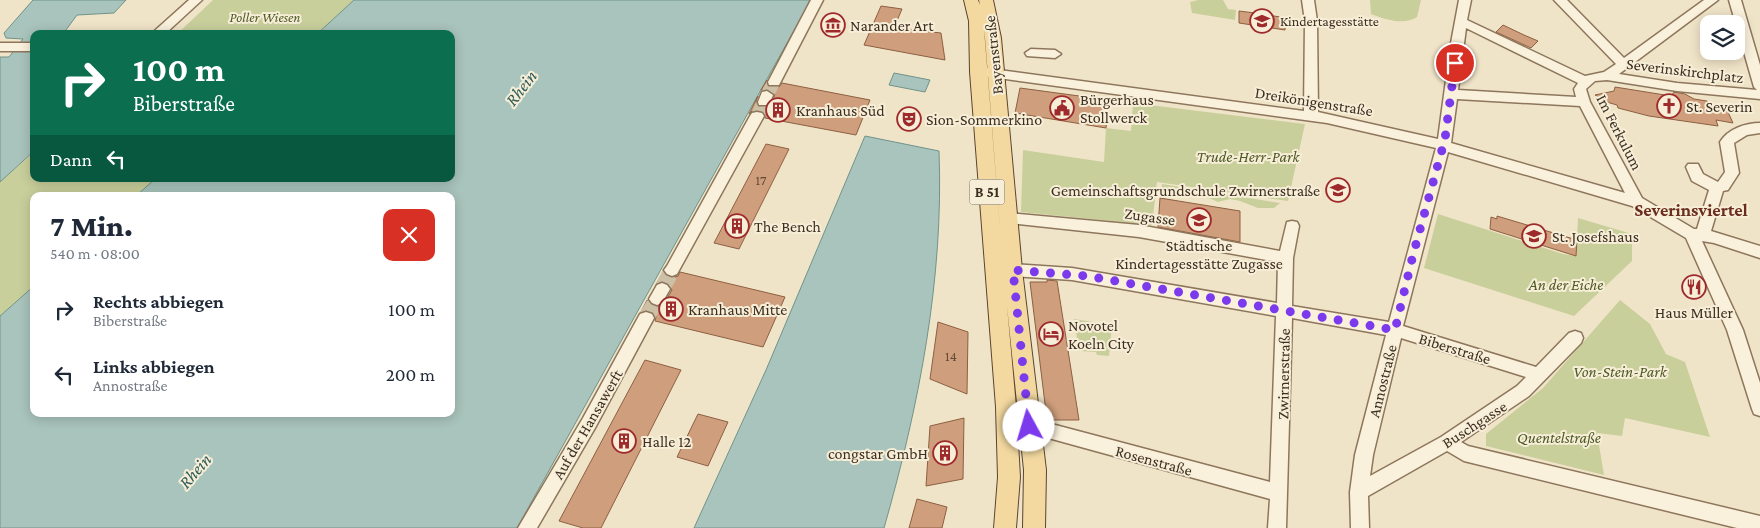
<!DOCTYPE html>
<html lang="de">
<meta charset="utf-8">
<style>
:root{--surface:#fff;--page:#f2f2f3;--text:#1f2937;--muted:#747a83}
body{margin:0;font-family:"Crimson Pro",serif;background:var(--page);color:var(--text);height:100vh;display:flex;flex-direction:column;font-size:19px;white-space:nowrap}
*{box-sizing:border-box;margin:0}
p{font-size:16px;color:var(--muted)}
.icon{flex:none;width:28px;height:28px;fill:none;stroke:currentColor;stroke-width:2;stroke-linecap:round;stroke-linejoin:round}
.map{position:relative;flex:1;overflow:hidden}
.details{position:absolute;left:30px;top:192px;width:425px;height:225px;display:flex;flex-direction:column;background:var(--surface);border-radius:10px;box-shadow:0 2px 12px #0003}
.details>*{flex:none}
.hud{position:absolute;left:30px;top:30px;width:425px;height:152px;border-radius:10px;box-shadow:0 2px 12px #0003;background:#0b6e4f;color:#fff;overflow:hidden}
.buttons{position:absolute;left:1700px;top:15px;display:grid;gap:10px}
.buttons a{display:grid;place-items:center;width:45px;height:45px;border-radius:10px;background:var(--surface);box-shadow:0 2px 12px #0003;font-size:25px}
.pin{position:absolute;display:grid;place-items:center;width:42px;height:42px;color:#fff;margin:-21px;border:2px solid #fff;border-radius:50%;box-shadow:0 1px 5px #0007}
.me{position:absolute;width:55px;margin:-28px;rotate:354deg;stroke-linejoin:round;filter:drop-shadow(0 0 4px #0008)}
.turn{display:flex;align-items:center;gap:18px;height:105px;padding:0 20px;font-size:22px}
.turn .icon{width:65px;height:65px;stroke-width:2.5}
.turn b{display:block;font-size:35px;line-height:42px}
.then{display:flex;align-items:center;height:48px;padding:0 20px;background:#0003;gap:10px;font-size:19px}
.round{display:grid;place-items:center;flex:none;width:52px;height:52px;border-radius:10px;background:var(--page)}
.headline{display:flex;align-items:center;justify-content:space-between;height:85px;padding:0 20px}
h1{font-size:30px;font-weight:800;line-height:38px}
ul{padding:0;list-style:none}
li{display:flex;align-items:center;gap:15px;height:65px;padding:0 20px}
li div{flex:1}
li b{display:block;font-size:19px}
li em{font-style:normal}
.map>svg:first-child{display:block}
.green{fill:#c9cf9b}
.water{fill:#a9c4bc;stroke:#6f938a}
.building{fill:#cf9f7d;stroke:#8d5f41}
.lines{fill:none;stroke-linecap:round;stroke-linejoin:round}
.minor-tunnel-far1{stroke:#ccc0a6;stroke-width:13;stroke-dasharray:13 6;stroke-linecap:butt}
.minor-tunnel{stroke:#ccc0a6;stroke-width:16;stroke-dasharray:16 8;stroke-linecap:butt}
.minor-casing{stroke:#8d765c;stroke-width:3}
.major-casing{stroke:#5b4430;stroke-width:2}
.minor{fill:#faf1dc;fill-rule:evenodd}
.major{fill:#f3d9a0;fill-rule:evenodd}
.route{stroke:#7c3aed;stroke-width:9;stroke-dasharray:0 16.2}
.labels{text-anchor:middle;stroke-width:4;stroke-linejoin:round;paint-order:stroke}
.far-park-label{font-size:14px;font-style:italic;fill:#4d5a26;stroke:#f7eed8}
.far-poi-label{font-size:14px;fill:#3d2e20;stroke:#f7eed8;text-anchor:start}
.number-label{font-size:14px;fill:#624a37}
.shield{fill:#f7eed8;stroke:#756857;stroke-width:1}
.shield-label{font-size:15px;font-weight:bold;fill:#3d2e20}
.poi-label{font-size:16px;fill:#3d2e20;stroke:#f7eed8;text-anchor:start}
.street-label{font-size:16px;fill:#3d2e20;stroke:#f7eed8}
.park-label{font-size:16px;font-style:italic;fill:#4d5a26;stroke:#f7eed8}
.water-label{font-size:18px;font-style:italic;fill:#2f5d5a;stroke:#f7eed8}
.neighbourhood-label{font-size:18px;font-weight:bold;fill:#6b2e1e;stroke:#f7eed8}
</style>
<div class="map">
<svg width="1760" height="528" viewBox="0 0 1760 528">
<rect width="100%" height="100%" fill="#f0e4c8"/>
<!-- green -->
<g class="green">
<path d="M213 0H354L317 34H177Z"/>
<path d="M1198 0H1223L1228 9 1236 10 1235 20 1192 13 1190 2Z"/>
<path d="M1370 0H1421L1417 17C1404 26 1384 19 1371 14Z"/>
<path d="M1133 103 1305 124 1288 201 1157 182 1152 225 1021 212 1023 150 1104 162 1106 128 1131 131Z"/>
<path d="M34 152V179H155L136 196H34V286L0 316V182Z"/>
<path d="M1162 184 1280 203 1274 208H1258L1240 201 1230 199 1218 202 1193 191 1165 197 1161 196Z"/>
<path d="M1438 214 1563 254 1576 256 1578 218 1632 234V261L1574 316 1424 268Z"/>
<path d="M1620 300 1650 324 1666 354 1685 362 1710 437 1625 418 1622 436 1597 433 1604 475 1486 446V434L1543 388Z"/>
<path d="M1074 319 1112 325 1109 356 1097 355 1096 352 1079 351Z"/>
</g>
<!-- water -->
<g class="water">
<path d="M33 0H126L114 13 77 15 63 34H34V151L0 182V57H9L23 39 6 38 4 33Z"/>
<path d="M354 0H811L517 528H0V316L34 286V414H451V196H136L155 179H451V34H317Z"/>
<path d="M894 73 930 80 925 92 889 85Z"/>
<path d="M865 136 939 151C944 278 919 406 884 528H694L766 370Z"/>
</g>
<!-- building -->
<g class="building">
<path d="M881 6 902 9 894 28 941 33 945 60 864 45Z"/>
<path d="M1239 11 1255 13 1258 16 1262 14 1286 18 1285 30 1239 23Z"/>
<path d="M1503 25 1524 35 1538 41 1531 48 1496 32Z"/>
<path d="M767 80 769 87H779L782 83 870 100 856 135 765 118 764 112 757 110 752 111 749 114 758 96 756 101 758 107 771 106 775 94 768 89 761 90Z"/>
<path d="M1615 87 1671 96 1674 92 1685 94 1694 99 1707 101 1711 109H1722L1728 112 1733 123 1716 120 1718 126 1649 116 1618 108 1617 105 1610 103 1595 95 1614 91Z"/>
<path d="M1020 88 1109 100 1106 128 1015 113Z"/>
<path d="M766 144 789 149 739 249 714 243Z"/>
<path d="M1160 198 1240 211V242L1158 227Z"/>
<path d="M1497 216 1577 240 1576 256 1490 229 1491 217 1497 219Z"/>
<path d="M663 272 671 278 678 276 680 272 785 297 763 347 655 321 656 317 653 312 647 310 641 312 647 300 650 304 656 307 663 305 672 290 668 283 663 281 657 283Z"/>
<path d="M1047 280 1057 281 1079 420H1047L1030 282H1047Z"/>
<path d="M938 322 968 332 967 394 930 379Z"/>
<path d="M645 360 681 370 601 528H583L559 521Z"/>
<path d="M698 414 728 422 708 466 677 457Z"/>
<path d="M964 418 963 479 926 486 930 426Z"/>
<path d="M917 499 947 507 942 528H909Z"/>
</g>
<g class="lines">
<!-- minor-tunnel-far1 -->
<g class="minor-tunnel-far1">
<path d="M767 95 774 82"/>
<path d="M757 116 764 102"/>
</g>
<!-- minor-tunnel -->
<g class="minor-tunnel">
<path d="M662 289 672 270"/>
<path d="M646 318 657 299"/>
</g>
<!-- minor casing -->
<g class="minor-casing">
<g id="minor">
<path d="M189 0H202L165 34H151Z"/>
<path d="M811 0H823L779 85H769L768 82Z"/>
<path d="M1302 0H1314L1317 21 1318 112 1438 139 1451 43 1459 0H1471L1467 20 1585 76 1604 72 1616 64 1554 0H1567L1624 58 1704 0H1718L1619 74 1677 83 1757 90 1754 87 1729 0H1741L1760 65V99L1677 91 1607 80 1595 81 1586 89 1590 102 1642 198 1694 229H1697L1709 190 1692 181 1686 167 1688 164H1698L1703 174 1718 182 1725 172 1720 142C1728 129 1745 123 1760 123V133L1747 135 1734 143 1739 173 1728 190 1723 191 1711 231 1760 246V258L1714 243 1702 241 1743 330 1760 383V416L1754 414 1752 409 1727 330 1686 238 1632 206 1448 152 1403 326 1536 367 1569 333 1575 331 1581 333 1583 338 1581 343 1529 396 1461 442 1468 446 1760 516V528H1737L1464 461 1447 451 1368 496 1369 528H1351L1350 492 1355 455 1386 335 1292 318 1286 528H1268L1270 499 1023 431 1020 426 1023 421 1029 418 1270 482 1276 316 1072 280 1013 276 1008 274 1005 270 1008 266 1013 264 1072 268 1277 303 1278 262 1139 237 1008 223 1003 222 1001 218 1003 214 1008 213 1139 225 1280 251 1287 222 1292 221 1297 222 1299 226 1293 258 1292 306 1389 322 1436 148 1327 123 984 76 978 72 984 68 1304 111 1305 21ZM1466 28 1578 83 1574 89 1576 97 1458 90ZM1457 99 1580 106 1625 193 1451 143ZM1401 338 1526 377 1517 386 1441 437 1370 476 1373 455Z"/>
<rect x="0" y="43" width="34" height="8"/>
<path d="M1031 49 1055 50 1061 54 1055 58 1027 56 1025 53Z"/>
<path d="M767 91 773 95 769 105H759L758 102 762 92Z"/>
<path d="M757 112 762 113 764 116 677 274 672 276 667 274 664 270 667 266 750 116 752 113Z"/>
<path d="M662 283 667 285 670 289 662 303 657 305 652 303 649 299 657 285Z"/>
<path d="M646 312 652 314 654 318 595 428 537 528H518L583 418 640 314Z"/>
</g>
</g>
<!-- major casing -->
<g class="major-casing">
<path id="major" d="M964 0H978L980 5 979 0H993L1001 38 1022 270 1046 470 1045 528H1023L1024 470 1007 306 1016 407 1020 477 1016 528H994L998 477 996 407 970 72 969 21ZM984 29 985 38 1001 240Z"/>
</g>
<!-- minor -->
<use href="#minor" class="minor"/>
<!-- major -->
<use href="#major" class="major"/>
</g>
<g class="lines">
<!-- route -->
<path class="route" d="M1029 426 1013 270 1087 276 1395 330 1413 255 1445 139 1455 63"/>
</g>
<!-- icons -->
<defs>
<g id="school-ring" transform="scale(1.25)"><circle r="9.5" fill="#f7eed8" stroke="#9e2a2b" stroke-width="1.5"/><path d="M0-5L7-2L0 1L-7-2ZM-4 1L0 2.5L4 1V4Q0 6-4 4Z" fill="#9e2a2b"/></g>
<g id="museum-ring" transform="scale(1.25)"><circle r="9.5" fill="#f7eed8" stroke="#9e2a2b" stroke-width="1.5"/><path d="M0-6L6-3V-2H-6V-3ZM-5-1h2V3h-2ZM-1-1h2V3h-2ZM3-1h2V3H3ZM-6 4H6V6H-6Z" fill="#9e2a2b"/></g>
<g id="church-ring" transform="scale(1.25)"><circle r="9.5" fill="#f7eed8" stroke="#9e2a2b" stroke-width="1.5"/><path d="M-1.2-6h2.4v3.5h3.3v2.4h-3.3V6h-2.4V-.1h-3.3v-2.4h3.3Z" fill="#9e2a2b"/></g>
<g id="civic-ring" transform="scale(1.25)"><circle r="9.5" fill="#f7eed8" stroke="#9e2a2b" stroke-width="1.5"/><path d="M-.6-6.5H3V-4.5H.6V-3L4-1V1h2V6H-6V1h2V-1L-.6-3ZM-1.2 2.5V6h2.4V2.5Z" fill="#9e2a2b"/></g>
<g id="building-ring" transform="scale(1.25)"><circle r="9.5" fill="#f7eed8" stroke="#9e2a2b" stroke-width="1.5"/><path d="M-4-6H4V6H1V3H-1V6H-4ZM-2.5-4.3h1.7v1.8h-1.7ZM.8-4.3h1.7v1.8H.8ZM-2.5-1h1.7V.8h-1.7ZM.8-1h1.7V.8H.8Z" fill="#9e2a2b"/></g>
<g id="theatre-ring" transform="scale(1.25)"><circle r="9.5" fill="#f7eed8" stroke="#9e2a2b" stroke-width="1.5"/><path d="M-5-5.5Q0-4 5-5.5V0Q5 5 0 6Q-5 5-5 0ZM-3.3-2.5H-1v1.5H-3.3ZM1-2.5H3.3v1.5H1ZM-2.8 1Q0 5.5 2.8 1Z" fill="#9e2a2b"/></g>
<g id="restaurant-ring" transform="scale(1.25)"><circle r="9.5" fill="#f7eed8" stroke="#9e2a2b" stroke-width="1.5"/><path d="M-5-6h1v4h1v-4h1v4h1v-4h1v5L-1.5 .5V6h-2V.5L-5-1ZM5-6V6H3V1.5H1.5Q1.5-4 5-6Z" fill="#9e2a2b"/></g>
<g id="hotel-ring" transform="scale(1.25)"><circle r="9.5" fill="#f7eed8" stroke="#9e2a2b" stroke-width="1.5"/><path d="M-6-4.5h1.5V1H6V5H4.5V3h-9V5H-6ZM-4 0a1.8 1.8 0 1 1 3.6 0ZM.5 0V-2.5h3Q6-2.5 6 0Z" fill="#9e2a2b"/></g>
</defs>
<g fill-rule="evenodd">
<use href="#school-ring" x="1262" y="21"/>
<use href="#museum-ring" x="833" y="25"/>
<use href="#church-ring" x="1669" y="106"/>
<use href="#civic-ring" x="1062" y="108"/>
<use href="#building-ring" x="778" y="110"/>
<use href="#theatre-ring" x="909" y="119"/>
<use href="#school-ring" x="1338" y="190"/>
<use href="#school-ring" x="1199" y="220"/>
<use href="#building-ring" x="737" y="226"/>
<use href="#school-ring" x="1534" y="236"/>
<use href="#restaurant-ring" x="1694" y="287"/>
<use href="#building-ring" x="671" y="309"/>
<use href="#hotel-ring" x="1051" y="334"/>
<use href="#building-ring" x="624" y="441"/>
<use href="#building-ring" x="945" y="453"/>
</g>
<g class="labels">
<!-- far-park labels -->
<g class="far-park-label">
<text x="265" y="22">Poller Wiesen</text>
</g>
<!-- far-poi labels -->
<g class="far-poi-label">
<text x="1280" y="26">Kindertagesstätte</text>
</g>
<!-- number labels -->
<g class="number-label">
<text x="761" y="185">17</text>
<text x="951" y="361">14</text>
</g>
<!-- shield labels -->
<rect class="shield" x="969.5" y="179.5" width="35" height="25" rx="4"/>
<g class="shield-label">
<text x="987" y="197">B 51</text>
</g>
<!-- poi labels -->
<g class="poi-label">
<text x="850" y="31">Narander Art</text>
<text x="1080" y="105">Bürgerhaus<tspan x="1080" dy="18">Stollwerck</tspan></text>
<text x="1686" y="112">St. Severin</text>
<text x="796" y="116">Kranhaus Süd</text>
<text x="926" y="125">Sion-Sommerkino</text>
<text x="1320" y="196" text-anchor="end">Gemeinschaftsgrundschule Zwirnerstraße</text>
<text x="754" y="232">The Bench</text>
<text x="1552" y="242">St. Josefshaus</text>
<text x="1199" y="251" text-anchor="middle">Städtische<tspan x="1199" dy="18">Kindertagesstätte Zugasse</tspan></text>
<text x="688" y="315">Kranhaus Mitte</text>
<text x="1694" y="318" text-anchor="middle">Haus Müller</text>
<text x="1068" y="331">Novotel<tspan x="1068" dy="18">Koeln City</tspan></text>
<text x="642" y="447">Halle 12</text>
<text x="928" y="459" text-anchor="end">congstar GmbH</text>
</g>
<!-- street labels -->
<g class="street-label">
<text transform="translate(993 55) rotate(-96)" y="6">Bayenstraße</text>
<text transform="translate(1685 70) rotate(7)" y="6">Severinskirchplatz</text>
<text transform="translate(1314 101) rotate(9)" y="6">Dreikönigenstraße</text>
<text transform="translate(1620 132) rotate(63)" y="6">Im Ferkulum</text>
<text transform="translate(1150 216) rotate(8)" y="6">Zugasse</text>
<text transform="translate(1455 348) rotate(17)" y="6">Biberstraße</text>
<text transform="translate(1283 374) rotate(-89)" y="6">Zwirnerstraße</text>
<text transform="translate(1382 381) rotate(-76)" y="6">Annostraße</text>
<text transform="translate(587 424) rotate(-60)" y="6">Auf der Hansawerft</text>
<text transform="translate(1474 424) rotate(-33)" y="6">Buschgasse</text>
<text transform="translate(1154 460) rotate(15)" y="6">Rosenstraße</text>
</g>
<!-- park labels -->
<g class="park-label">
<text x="1248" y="162">Trude-Herr-Park</text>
<text x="1566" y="290">An der Eiche</text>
<text x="1620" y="377">Von-Stein-Park</text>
<text x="1559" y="443">Quentelstraße</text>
</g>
<!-- water labels -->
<g class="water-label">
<text transform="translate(521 88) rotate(-52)" y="6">Rhein</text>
<text transform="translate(195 471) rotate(-49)" y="6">Rhein</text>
</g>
<!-- neighbourhood labels -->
<g class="neighbourhood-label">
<text x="1691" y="216">Severinsviertel</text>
</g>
</g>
</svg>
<div class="buttons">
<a><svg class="icon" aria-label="layers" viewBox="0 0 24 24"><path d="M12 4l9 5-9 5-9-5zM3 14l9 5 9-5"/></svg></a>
</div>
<div class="pin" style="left:1455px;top:63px;background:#d93025"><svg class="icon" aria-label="arrive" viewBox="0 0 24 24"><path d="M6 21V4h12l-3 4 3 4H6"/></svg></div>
<svg class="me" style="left:1029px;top:426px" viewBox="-20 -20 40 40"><circle r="19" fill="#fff"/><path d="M0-13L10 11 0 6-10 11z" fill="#7c3aed"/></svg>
<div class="hud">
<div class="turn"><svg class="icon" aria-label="right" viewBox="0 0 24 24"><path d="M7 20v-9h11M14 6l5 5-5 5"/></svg><div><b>100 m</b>Biberstraße</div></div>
<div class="then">Dann<svg class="icon" aria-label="left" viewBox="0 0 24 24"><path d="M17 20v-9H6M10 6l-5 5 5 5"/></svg></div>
</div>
<section class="details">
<div class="headline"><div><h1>7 Min.</h1><p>540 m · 08:00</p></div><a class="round" style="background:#d93025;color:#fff"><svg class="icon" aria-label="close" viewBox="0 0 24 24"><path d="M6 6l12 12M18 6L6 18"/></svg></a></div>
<ul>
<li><svg class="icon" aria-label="right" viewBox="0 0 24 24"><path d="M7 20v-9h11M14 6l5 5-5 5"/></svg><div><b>Rechts abbiegen</b><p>Biberstraße</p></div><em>100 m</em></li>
<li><svg class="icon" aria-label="left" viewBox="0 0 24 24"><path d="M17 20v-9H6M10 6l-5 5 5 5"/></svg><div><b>Links abbiegen</b><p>Annostraße</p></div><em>200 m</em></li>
</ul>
</section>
</div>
